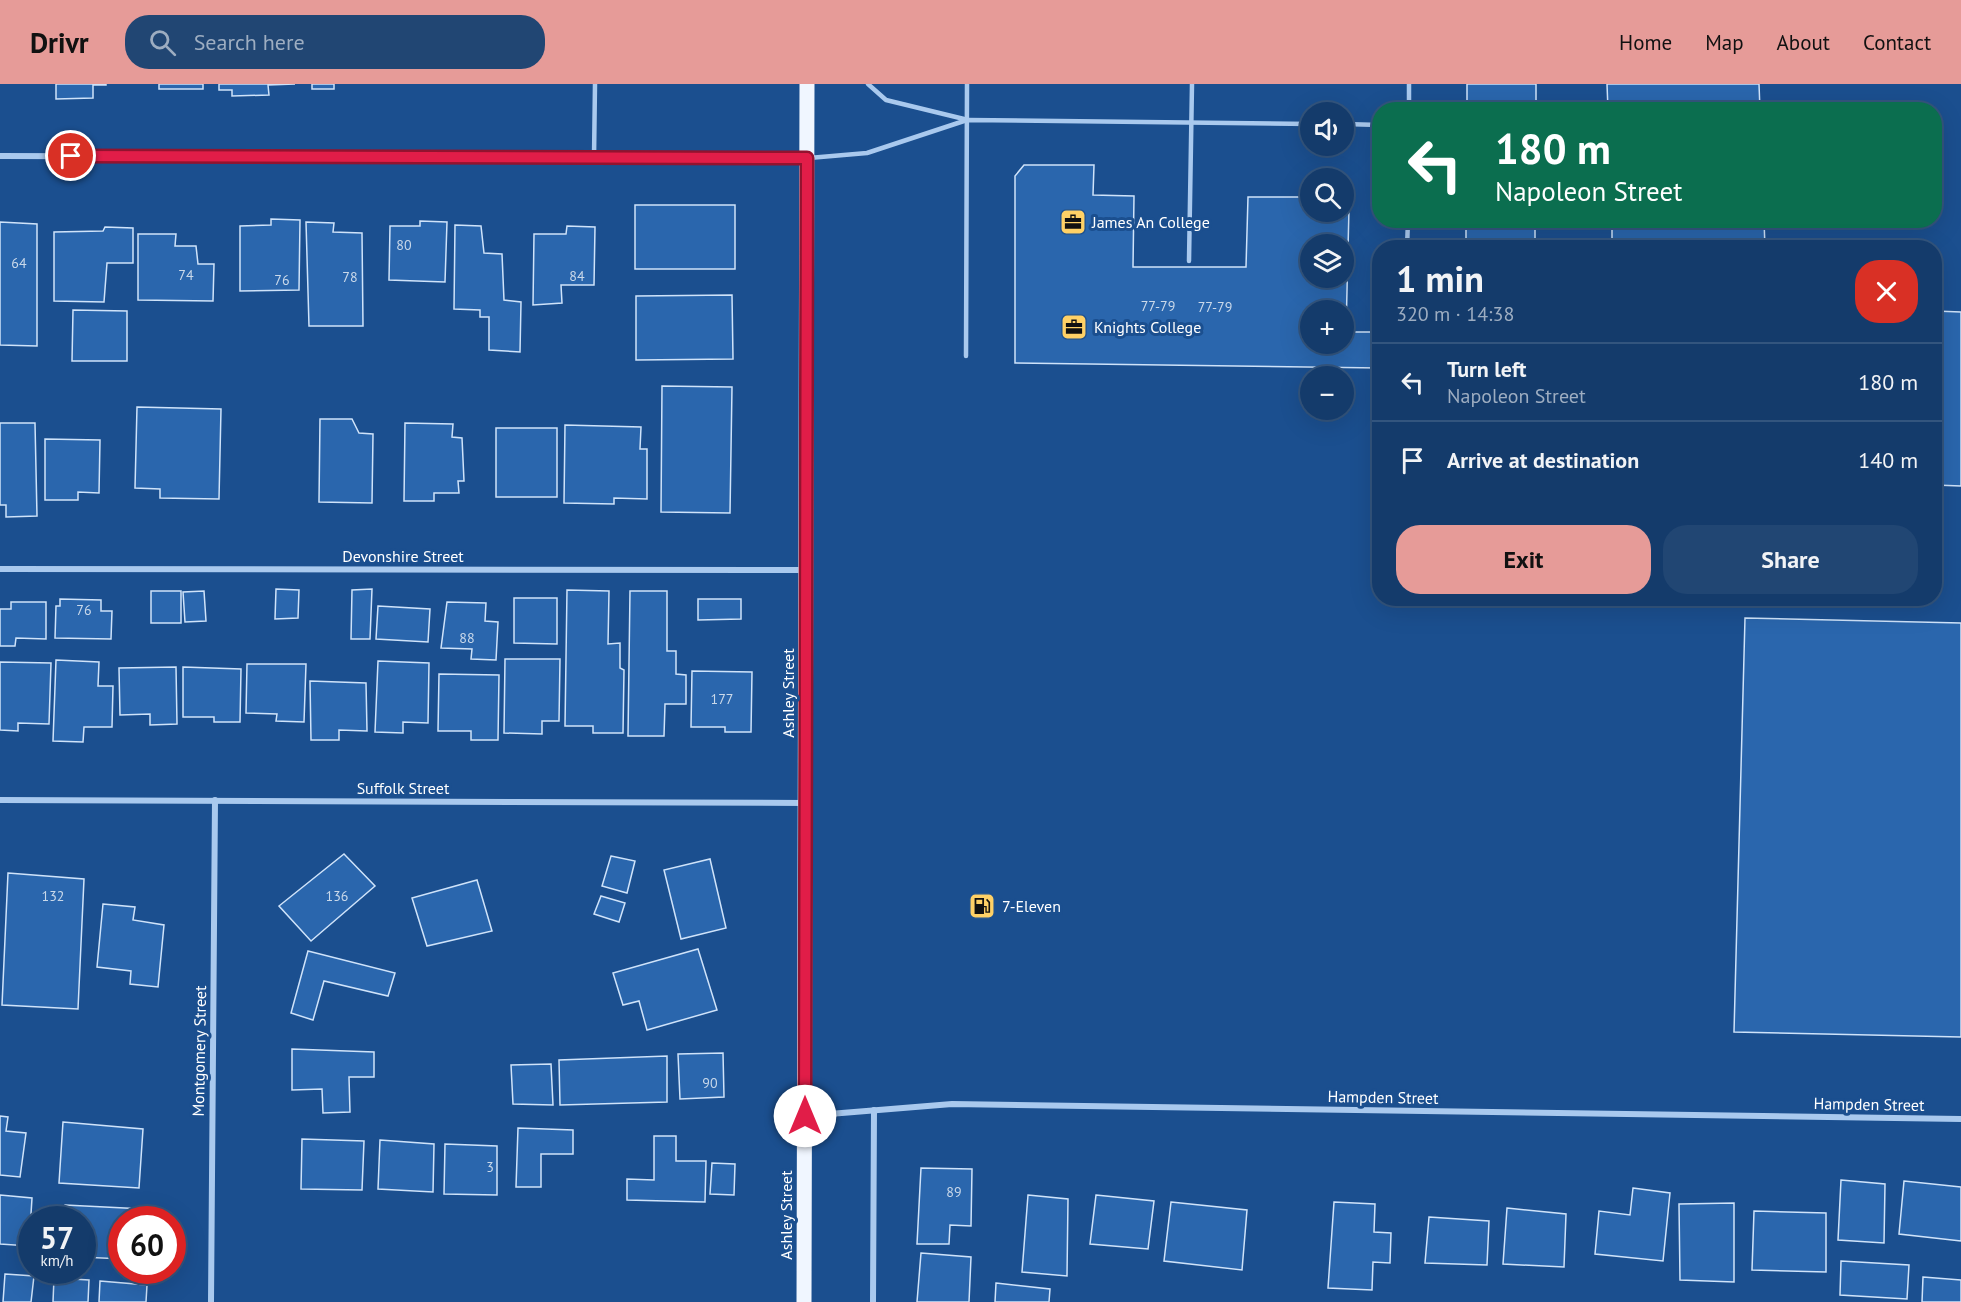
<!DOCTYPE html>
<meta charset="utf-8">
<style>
:root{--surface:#143b6b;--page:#214673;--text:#f1f3f6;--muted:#9dadc1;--line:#33557e;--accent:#e69b98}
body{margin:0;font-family:"PT Sans",sans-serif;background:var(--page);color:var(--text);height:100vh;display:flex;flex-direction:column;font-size:22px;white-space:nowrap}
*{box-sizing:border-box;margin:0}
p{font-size:20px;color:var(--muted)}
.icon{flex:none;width:33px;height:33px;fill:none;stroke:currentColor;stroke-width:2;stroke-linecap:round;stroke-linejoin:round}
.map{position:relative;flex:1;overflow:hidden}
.drawer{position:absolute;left:1372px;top:156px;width:570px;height:366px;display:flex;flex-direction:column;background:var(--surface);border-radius:24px;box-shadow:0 6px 24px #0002,0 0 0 2px var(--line)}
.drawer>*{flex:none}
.hud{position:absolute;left:1372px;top:18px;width:570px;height:126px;border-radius:24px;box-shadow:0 6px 24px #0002,0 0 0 2px var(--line);background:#0b6e4f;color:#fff;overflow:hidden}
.buttons{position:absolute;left:1300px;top:18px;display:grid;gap:12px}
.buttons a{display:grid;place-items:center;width:54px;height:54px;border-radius:50%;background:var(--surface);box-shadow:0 6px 24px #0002,0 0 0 2px var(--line);font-size:30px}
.speed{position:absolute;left:18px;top:1122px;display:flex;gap:12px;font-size:30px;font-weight:700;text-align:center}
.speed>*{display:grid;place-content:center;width:78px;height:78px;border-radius:50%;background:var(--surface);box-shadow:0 6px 24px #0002,0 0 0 2px var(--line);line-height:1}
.speed small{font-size:15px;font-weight:400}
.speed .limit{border:9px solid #d22;background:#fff;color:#111}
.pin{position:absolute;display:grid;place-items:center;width:51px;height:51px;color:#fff;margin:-26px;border:3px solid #fff;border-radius:50%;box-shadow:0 2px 6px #0007}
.me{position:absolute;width:66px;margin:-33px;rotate:0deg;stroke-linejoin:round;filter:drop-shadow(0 0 4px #0008)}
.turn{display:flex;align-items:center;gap:21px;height:126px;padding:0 24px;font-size:27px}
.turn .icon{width:78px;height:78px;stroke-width:2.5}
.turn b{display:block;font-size:42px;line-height:51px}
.round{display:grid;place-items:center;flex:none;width:63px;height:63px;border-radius:24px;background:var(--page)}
.summary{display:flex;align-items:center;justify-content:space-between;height:102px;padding:0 24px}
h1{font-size:36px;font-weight:700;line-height:45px}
.cta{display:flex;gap:12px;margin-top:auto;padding:12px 24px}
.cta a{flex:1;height:69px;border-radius:24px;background:var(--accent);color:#111;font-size:24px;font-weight:700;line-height:69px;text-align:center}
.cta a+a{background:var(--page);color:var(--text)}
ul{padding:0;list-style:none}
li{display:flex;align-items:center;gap:18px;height:78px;padding:0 24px;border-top:2px solid var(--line)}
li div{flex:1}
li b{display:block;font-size:22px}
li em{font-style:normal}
header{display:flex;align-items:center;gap:36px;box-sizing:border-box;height:84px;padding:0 30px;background:var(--accent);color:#111}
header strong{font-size:28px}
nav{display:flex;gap:33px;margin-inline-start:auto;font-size:21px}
.search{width:420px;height:54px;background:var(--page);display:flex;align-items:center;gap:15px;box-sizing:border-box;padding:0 21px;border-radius:24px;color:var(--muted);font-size:22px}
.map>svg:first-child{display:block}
.building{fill:#2a66ad;stroke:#cfe3fa;stroke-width:1.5;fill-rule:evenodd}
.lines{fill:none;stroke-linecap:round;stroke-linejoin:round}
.lane{stroke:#a9c9ee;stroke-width:4.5}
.street{stroke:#a9c9ee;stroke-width:6}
.primary{stroke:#f0f6ff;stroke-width:15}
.route-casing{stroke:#92132f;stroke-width:15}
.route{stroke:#e11d48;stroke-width:10}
.labels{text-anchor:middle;stroke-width:6;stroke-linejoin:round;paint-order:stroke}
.number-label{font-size:14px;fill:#cad9ea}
.poi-label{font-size:16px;fill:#fff;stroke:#1b4f8f;text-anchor:start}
.street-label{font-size:16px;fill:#fff;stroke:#1b4f8f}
</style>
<header>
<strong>Drivr</strong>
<div class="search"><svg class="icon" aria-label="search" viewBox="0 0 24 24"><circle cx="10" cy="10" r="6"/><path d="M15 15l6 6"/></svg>Search here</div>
<nav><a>Home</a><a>Map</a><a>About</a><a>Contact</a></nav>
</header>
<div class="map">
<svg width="1961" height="1218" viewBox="0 0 1961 1218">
<rect width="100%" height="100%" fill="#1b4f8f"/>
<!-- building -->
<g class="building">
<path d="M56 0H106V1H93V14L56 15Z"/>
<rect x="159" y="0" width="44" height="5"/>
<path d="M219 0H295L268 1 269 11 232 12V6H219Z"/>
<rect x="312" y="0" width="22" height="5"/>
<rect x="1467" y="0" width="69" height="26"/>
<path d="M1607 0H1759L1760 26H1608Z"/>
<path d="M1024 81H1094L1093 111 1134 112 1133 183H1246L1248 113H1311V128H1344V120L1349 124 1346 248H1380V284L1015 279V92ZM1311 160H1344V194H1311ZM1311 226H1344V260H1311Z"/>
<rect x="635" y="121" width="100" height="64"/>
<path d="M271 135 300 136 299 206 240 207V142L271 141Z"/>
<rect x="1466" y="136" width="69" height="28"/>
<path d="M1612 136H1764L1765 164H1612Z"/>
<path d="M420 137 447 138 445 198 389 196 390 142H420Z"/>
<path d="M0 138 37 140V262L0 261Z"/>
<path d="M306 138 334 139 333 148 362 149 363 242H309Z"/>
<path d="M455 141 481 142 484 169 502 170 504 216 521 218 520 268 489 266V233H480V226L454 225Z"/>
<path d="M567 142 595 143 594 201H561L562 219 533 221 534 150H566Z"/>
<path d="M105 143 133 144V179H107L104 218 54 217V148L103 147Z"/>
<path d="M138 150H176L175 162H196L198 180H214L213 217 138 216Z"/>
<path d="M732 211 733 275 636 276V212Z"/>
<path d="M73 226 127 227V277H72Z"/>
<path d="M1935 227 1961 228V402L1935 401Z"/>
<path d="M662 302 732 303 730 429 661 428Z"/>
<path d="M137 323 221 325 219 415 160 414V405L135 404Z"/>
<path d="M320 335H352L359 349 373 350 372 419 319 418Z"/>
<path d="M0 339H35L37 432 6 433V421H0Z"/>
<path d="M405 339 453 340 452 353 462 354 464 397H458L459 409H434V417H404Z"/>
<path d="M565 341 641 343 640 365H647V415L614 414V420L564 419Z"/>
<rect x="496" y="344" width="61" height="69"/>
<path d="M45 355 100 356 99 409 78 408V416H45Z"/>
<path d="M276 505 299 506 298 534 275 535Z"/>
<path d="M372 505 370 555H351L352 506Z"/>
<path d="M567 506 609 507 608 560 620 559V584L624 586 623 649H593V642H565Z"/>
<rect x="151" y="507" width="30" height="32"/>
<path d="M204 507 206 537 185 538 183 508Z"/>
<path d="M630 507H667V567H676V590L686 591V620H665L664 652H628Z"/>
<path d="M514 514H557V560L514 559Z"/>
<path d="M60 515 101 516V527H112L111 555 55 554 56 522H60Z"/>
<path d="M698 515H741V535L698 536Z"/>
<path d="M11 518H46V555L16 554 15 562H0V525H11Z"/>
<path d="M447 518 486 519 485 537 498 538 496 576 471 575 472 565 441 564Z"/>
<path d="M378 522 430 525 428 558 376 555Z"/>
<path d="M1745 534 1961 539V953L1734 948Z"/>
<path d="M505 575H560L559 637H542V650L504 649Z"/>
<path d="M56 576 99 578 98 602H113L112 643H84L83 658 53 657Z"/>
<path d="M378 577 429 579 428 639 403 638V649L375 648Z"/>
<path d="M0 578 51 579 49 640 18 639V647L0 646Z"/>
<path d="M247 580H306L304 638 276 637 277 630 246 629Z"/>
<path d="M176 583 177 640 150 641V630L120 631 119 584Z"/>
<path d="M183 583 241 585 240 638H214V633H183Z"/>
<path d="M692 587 752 588 751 648H725V643H691Z"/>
<path d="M439 590 499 591 498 656H471V647H438Z"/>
<path d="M310 597 366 599 367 647 339 646V656H311Z"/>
<path d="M344 770 375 802 311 857 279 822Z"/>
<path d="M611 772 635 777 627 809 602 802Z"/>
<path d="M710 775 726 844 681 855 664 786Z"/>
<path d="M8 789 84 795 78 925 2 921Z"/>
<path d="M477 796 492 847 427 862 412 814Z"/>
<path d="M601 812 625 819 619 838 594 830Z"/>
<path d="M103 820 135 823 133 836 164 841 158 903 130 900 131 887 97 883Z"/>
<path d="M698 865 717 926 647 946 639 917 623 921 613 889Z"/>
<path d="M308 867 395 889 388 912 324 897 313 936 291 929Z"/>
<path d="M292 965 374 968V993H349L350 1028 323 1029 322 1005 292 1006Z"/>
<path d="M723 969 724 1013 680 1015 678 970Z"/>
<path d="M667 972V1018L560 1021 559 976Z"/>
<path d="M551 980 553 1021 513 1020 511 981Z"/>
<path d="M0 1032 8 1033 6 1047 26 1049 20 1093 0 1091Z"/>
<path d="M63 1038 143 1045 139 1104 59 1099Z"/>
<path d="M518 1044 573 1046V1070H541V1103H516Z"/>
<path d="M654 1052H676V1077H706L705 1118 627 1116V1095L654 1096Z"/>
<path d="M302 1055 364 1057 362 1106 301 1105Z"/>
<path d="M380 1056 434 1060 433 1108 378 1105Z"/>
<path d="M445 1060 497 1062V1111L444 1110Z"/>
<path d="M712 1079 735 1080 734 1111 710 1110Z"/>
<path d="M921 1084 972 1085 971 1142 950 1141 949 1160H917Z"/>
<path d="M1841 1096 1885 1100 1884 1159 1838 1156Z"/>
<path d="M1904 1097 1961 1103V1157L1899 1150Z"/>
<path d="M1633 1104 1670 1109 1663 1177 1595 1170 1599 1127 1630 1131Z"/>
<path d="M0 1111 32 1114 29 1162 0 1160Z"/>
<path d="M1028 1111 1068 1115 1067 1192 1022 1188Z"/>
<path d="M1096 1111 1154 1117 1148 1165 1090 1160Z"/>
<path d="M1171 1118 1247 1126 1242 1186 1164 1177Z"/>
<path d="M1334 1118 1375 1120 1374 1148 1391 1149 1390 1179 1373 1178 1372 1206 1328 1204Z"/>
<path d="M1734 1119V1198L1680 1196 1679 1120Z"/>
<path d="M65 1121 144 1125 143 1136H122V1175L82 1173V1136H63Z"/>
<path d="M1507 1124 1566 1130 1564 1183 1503 1180Z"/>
<path d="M1754 1127 1826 1129V1188L1752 1186Z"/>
<path d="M1429 1133 1489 1137 1487 1181 1425 1179Z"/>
<path d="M921 1169 971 1173 969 1218H917Z"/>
<path d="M1841 1177 1909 1181 1907 1215 1840 1211Z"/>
<path d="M5 1190 34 1192 31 1218H3Z"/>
<path d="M1923 1193 1961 1196V1218H1922Z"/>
<path d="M54 1194 89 1196 88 1218H53Z"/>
<path d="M100 1197 147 1201 146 1218H99Z"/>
<path d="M996 1199 1050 1205 1049 1218H995Z"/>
</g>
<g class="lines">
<!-- lane -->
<g class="lane">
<path d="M868 0 886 16 964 35"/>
<path d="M1409 26V0"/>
<path d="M1344 40 1380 41"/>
<path d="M594 74 595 0"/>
<path d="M809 74 867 69 967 36 1311 40"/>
<path d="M1407 164 1408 136"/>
<path d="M1189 177 1192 0"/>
<path d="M966 272 967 0"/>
</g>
<!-- street -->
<g class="street">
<path d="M0 72 807 74"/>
<path d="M0 485 806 486"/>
<path d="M0 716 806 719"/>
<path d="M805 1032 952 1020 1961 1035"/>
<path d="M211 1218 215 716"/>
<path d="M873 1218 874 1026"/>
</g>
<!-- primary -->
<path class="primary" d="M804 1218 807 0"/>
</g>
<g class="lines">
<!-- route casing -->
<g class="route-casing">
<path id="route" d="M71 72 807 74 805 1032"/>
</g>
<!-- route -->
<use href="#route" class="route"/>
</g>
<!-- icons -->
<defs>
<g id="office-square" transform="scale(1.35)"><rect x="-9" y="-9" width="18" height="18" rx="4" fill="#ffd166" stroke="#1b4f8f"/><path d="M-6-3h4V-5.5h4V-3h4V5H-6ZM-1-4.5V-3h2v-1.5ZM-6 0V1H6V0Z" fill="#111"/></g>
<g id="fuel-square" transform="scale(1.35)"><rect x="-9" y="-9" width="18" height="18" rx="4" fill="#ffd166" stroke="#1b4f8f"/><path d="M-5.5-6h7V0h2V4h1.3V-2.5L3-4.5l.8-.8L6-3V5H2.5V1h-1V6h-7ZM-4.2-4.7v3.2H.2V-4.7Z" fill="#111"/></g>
</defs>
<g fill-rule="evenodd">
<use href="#office-square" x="1073" y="138"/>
<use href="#office-square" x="1074" y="243"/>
<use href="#fuel-square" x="982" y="822"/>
</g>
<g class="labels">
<!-- number labels -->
<g class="number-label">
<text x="404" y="166">80</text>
<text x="19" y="184">64</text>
<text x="186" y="196">74</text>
<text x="577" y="197">84</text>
<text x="350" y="198">78</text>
<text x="282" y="201">76</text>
<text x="1158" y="227">77-79</text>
<text x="1215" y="228">77-79</text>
<text x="84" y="531">76</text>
<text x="467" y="559">88</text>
<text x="722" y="620">177</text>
<text x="53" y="817">132</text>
<text x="337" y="817">136</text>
<text x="710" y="1004">90</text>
<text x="490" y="1088">3</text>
<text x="954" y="1113">89</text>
</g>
<!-- poi labels -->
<g class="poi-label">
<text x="1092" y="144">James An College</text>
<text x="1094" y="249">Knights College</text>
<text x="1002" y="828">7-Eleven</text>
</g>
<!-- street labels -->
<g class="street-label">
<text x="403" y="478">Devonshire Street</text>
<text transform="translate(788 609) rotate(-90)" y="6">Ashley Street</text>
<text x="403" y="710">Suffolk Street</text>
<text transform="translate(199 967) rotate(-89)" y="6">Montgomery Street</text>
<text transform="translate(1383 1013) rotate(1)" y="6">Hampden Street</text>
<text transform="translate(1869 1020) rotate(1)" y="6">Hampden Street</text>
<text transform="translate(786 1131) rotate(-90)" y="6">Ashley Street</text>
</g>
</g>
</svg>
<div class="buttons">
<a><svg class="icon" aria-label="sound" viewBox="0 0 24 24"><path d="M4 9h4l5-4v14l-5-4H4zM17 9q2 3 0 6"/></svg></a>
<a><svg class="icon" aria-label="search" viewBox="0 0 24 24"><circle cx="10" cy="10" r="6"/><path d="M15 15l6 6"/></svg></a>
<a><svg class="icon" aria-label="layers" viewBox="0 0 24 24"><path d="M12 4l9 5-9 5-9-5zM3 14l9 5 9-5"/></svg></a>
<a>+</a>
<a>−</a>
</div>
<div class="speed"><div>57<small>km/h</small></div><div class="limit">60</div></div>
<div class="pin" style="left:71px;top:72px;background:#d93025"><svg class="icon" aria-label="arrive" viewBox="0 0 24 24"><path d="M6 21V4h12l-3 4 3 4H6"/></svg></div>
<svg class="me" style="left:805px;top:1032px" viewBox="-20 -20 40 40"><circle r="19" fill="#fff"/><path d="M0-13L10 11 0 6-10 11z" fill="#e11d48"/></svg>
<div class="hud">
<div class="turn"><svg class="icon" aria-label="left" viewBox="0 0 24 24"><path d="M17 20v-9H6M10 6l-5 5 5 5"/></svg><div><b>180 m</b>Napoleon Street</div></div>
</div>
<section class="drawer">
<div class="summary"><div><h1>1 min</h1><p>320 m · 14:38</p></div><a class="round" style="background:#d93025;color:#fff"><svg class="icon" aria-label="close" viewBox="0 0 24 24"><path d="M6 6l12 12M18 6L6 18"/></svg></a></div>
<ul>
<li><svg class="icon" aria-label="left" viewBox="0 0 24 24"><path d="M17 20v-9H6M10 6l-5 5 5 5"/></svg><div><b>Turn left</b><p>Napoleon Street</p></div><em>180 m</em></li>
<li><svg class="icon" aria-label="arrive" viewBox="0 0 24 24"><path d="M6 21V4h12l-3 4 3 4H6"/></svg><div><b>Arrive at destination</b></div><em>140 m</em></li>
</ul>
<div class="cta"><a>Exit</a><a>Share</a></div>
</section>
</div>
